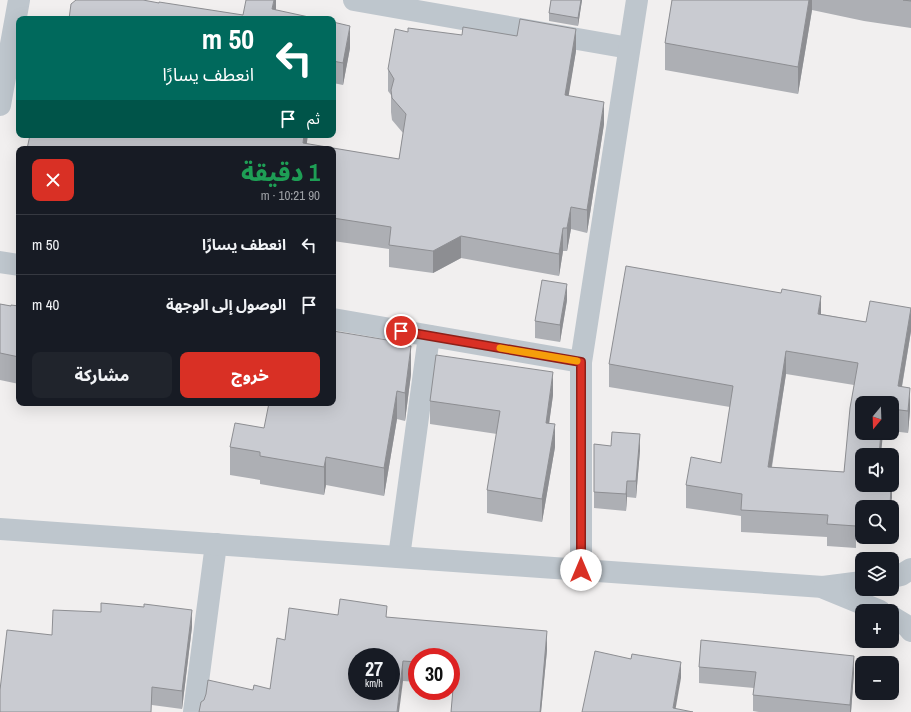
<!DOCTYPE html>
<html lang="ar">
<meta charset="utf-8">
<style>
:root{--surface:#171b24;--page:#20242c;--text:#f1f3f6;--muted:#9ea1a6;--line:#363941;--accent:#d93025}
body{margin:0;font-family:"Archivo Narrow","Noto Sans Arabic",sans-serif;background:var(--page);color:var(--text);direction:rtl;height:100vh;display:flex;flex-direction:column;font-size:15px;white-space:nowrap}
*{box-sizing:border-box;margin:0}
p{font-size:13px;color:var(--muted)}
.icon{flex:none;width:22px;height:22px;fill:none;stroke:currentColor;stroke-width:2;stroke-linecap:round;stroke-linejoin:round}
.map{position:relative;flex:1;overflow:hidden;direction:ltr}
.side{position:absolute;left:16px;top:146px;width:320px;height:260px;display:flex;flex-direction:column;background:var(--surface);border-radius:8px;box-shadow:0 4px 16px #0002;direction:rtl}
.side>*{flex:none}
.banner{position:absolute;left:16px;top:16px;width:320px;height:122px;border-radius:8px;box-shadow:0 4px 16px #0002;direction:rtl;background:#00695c;color:#fff;overflow:hidden}
.needle{width:26px;rotate:199deg}
.tools{position:absolute;left:855px;top:396px;display:grid;gap:8px}
.tools a{display:grid;place-items:center;width:44px;height:44px;border-radius:8px;background:var(--surface);box-shadow:0 4px 16px #0002;font-size:20px}
.speed{position:absolute;left:348px;top:648px;display:flex;gap:8px;font-size:20px;font-weight:700;text-align:center}
.speed>*{display:grid;place-content:center;width:52px;height:52px;border-radius:50%;background:var(--surface);box-shadow:0 4px 16px #0002;line-height:1}
.speed small{font-size:10px;font-weight:400}
.speed .limit{border:6px solid #d22;background:#fff;color:#111}
.pin{position:absolute;display:grid;place-items:center;width:34px;height:34px;color:#fff;margin:-17px;border:2px solid #fff;border-radius:50%;box-shadow:0 1px 4px #0007}
.me{position:absolute;width:44px;margin:-22px;rotate:0deg;stroke-linejoin:round;filter:drop-shadow(0 0 3px #0008)}
.turn{display:flex;align-items:center;gap:14px;height:84px;padding:0 16px;font-size:18px}
.turn .icon{width:52px;height:52px;stroke-width:2.5}
.turn b{display:block;font-size:28px;line-height:34px}
.then{display:flex;align-items:center;height:38px;padding:0 16px;background:#0003;gap:8px;font-size:15px}
.round{display:grid;place-items:center;flex:none;width:42px;height:42px;border-radius:8px;background:var(--page)}
.overview{display:flex;align-items:center;justify-content:space-between;height:68px;padding:0 16px}
h1{font-size:24px;font-weight:800;line-height:30px;color:#1e9e55}
.cta{display:flex;gap:8px;margin-top:auto;padding:8px 16px}
.cta a{flex:1;height:46px;border-radius:8px;background:var(--accent);color:#fff;font-size:16px;font-weight:800;line-height:46px;text-align:center}
.cta a+a{background:var(--page);color:var(--text)}
ul{padding:0;list-style:none}
li{display:flex;align-items:center;gap:12px;height:60px;padding:0 16px;border-top:1px solid var(--line)}
li div{flex:1}
li b{display:block;font-size:15px}
li em{font-style:normal}
.map>svg:first-child{display:block}
.lines{fill:none;stroke-linecap:round;stroke-linejoin:round}
.minor{stroke:#bec6cd;stroke-width:22}
.tertiary{stroke:#bec6cd;stroke-width:22}
.wall{fill:#adafb4;fill-rule:evenodd}
.shaded-wall{fill:#8d8e92}
.building{fill:#c9cbd1;stroke:#8d8e92;fill-rule:evenodd}
.route-casing{stroke:#8d1f18;stroke-width:10}
.route{stroke:#d93025;stroke-width:7}
.slow{stroke:#f59e0b;stroke-width:7}
</style>
<div class="map">
<svg width="911" height="712" viewBox="0 0 911 712">
<rect width="100%" height="100%" fill="#f1efef"/>
<g class="lines">
<!-- minor -->
<g class="minor">
<path d="M354 0 629 48"/>
<path d="M0 105 19 0"/>
<path d="M0 262 19 265"/>
<path d="M333 319 581 362"/>
<path d="M399 557 429 336"/>
<path d="M581 570V362L637 0"/>
<path d="M194 712 216 544"/>
</g>
<!-- tertiary -->
<g class="tertiary">
<path d="M0 529 823 587 862 582"/>
<path d="M892 577 901 575 911 569"/>
<path d="M824 588 880 611"/>
<path d="M892 617 907 626 911 631"/>
</g>
</g>
<!-- wall -->
<g class="wall">
<path d="M551 0H582L578 26 549 21V13Z"/>
<path d="M672 0H911V28L864 21 812 10 798 94 665 70V43Z"/>
<path d="M333 22 350 48 343 85 333 83Z"/>
<path d="M408 32 576 51 568 96 604 124 587 233 571 229 567 251H563L559 276 461 258 433 273 389 267V249L333 241V149L306 144 399 159 403 133 392 120 391 112V95L388 91V69Z"/>
<path d="M567 300 560 342 535 338V321Z"/>
<path d="M0 304 11 306H19V384L0 380Z"/>
<path d="M911 308V331L902 387 910 410 908 433 892 431V403H862V485H892V498L862 507V531H856V548L827 546V537L741 532V516L686 508V485L721 463 730 407 609 387V364L821 314 866 322ZM786 374 854 385 844 472 772 467Z"/>
<path d="M405 346 411 374 405 421 397 419 384 496 326 485 324 495 260 484V480L230 475V447L264 428Z"/>
<path d="M553 395 549 423 555 447 542 522 487 513V490L497 434 430 424V401Z"/>
<path d="M594 444 640 450 636 498 627 497 626 511 594 508Z"/>
<path d="M338 615 387 617 547 650 541 712H451L454 685H451V657H417V682L403 681 253 690 270 689 285 640Z"/>
<path d="M192 627 182 709 152 705 52 635Z"/>
<path d="M699 667 854 672 851 712H759L753 711V695L754 688 699 683Z"/>
</g>
<!-- shaded-wall -->
<g class="shaded-wall">
<path d="M274 0H276V11L272 9Z"/>
<path d="M581 0H582L578 26V18Z"/>
<path d="M809 0H812V10L798 94V67Z"/>
<path d="M350 26V48L343 85V63Z"/>
<path d="M576 29V51L565 118V95Z"/>
<path d="M604 102V124L587 233V210Z"/>
<path d="M304 135H308L306 149 303 143Z"/>
<path d="M571 207V229L567 251V228Z"/>
<path d="M563 228V251L559 276V254Z"/>
<path d="M461 236V258L433 273V251Z"/>
<path d="M567 284V300L560 342V325Z"/>
<path d="M821 296V318L818 314Z"/>
<path d="M911 309V331L898 409V386Z"/>
<path d="M411 346V374L405 421V393Z"/>
<path d="M786 351V374L768 489V467Z"/>
<path d="M553 372V395L546 446V423Z"/>
<path d="M910 388V410L908 433V411Z"/>
<path d="M397 391V419L384 496V468Z"/>
<path d="M555 424V447L542 522V499Z"/>
<path d="M881 433H883L881 455H879Z"/>
<path d="M640 434V450L636 498V481Z"/>
<path d="M326 457V485L324 495V467Z"/>
<path d="M627 481V497L626 511V494Z"/>
<path d="M891 485H892V498L891 507H890Z"/>
<path d="M192 610V627L182 709V691Z"/>
<path d="M547 631V650L541 712H540Z"/>
<path d="M854 656V672L851 712H850V705Z"/>
<path d="M403 661V681L399 712H397Z"/>
<path d="M681 662V678L675 712 673 708Z"/>
</g>
<!-- building -->
<g class="building">
<path d="M76 0H143L159 3V2L243 15 246 0H274L272 9 318 19H69L71 4Z"/>
<path d="M551 0H581L578 18 549 13Z"/>
<path d="M672 0H809L798 67 665 43Z"/>
<path d="M903 0H911V1Z"/>
<path d="M520 19 576 29 565 95 604 102 587 210 571 207 567 228H563L559 254 461 236 433 251 389 245 391 227 333 218V149H27L30 135H304L303 143 399 159 406 114 392 98 391 90 394 79 388 69 395 29 408 32V28L462 35 463 27 517 36Z"/>
<path d="M333 22 350 26 343 63 333 61Z"/>
<path d="M626 266 781 293 782 289 821 296 818 314 866 322 870 301 911 308 898 386 910 388 908 411 892 409V403H862V433H881L879 455H862V485H891L890 507H862V509L856 508V526L827 524 828 515 741 510 742 494 686 485 691 457 721 463 733 386 609 364ZM786 351 858 363 850 408 844 472 768 467Z"/>
<path d="M542 280 567 284 560 325 535 321Z"/>
<path d="M0 304 11 306V305L19 306V357L0 353Z"/>
<path d="M333 331 405 343V346H411L405 393 397 391 384 468 326 457 324 467 260 456V452L230 447 235 423 264 428 269 403H333Z"/>
<path d="M436 355 553 372 546 423 555 424 542 499 487 490 500 411 430 401Z"/>
<path d="M612 432 640 434 636 481H627L626 494 594 492V444L611 446Z"/>
<path d="M340 599 387 606 386 617 547 631 540 712H451L455 666 451 665V657H417V662L403 661 397 712H199L201 702 204 700 206 694 208 680 253 690 254 685 270 689 277 638 285 640 289 608 338 615ZM357 657H391V691H357Z"/>
<path d="M101 603 144 607V604L192 610 182 691 152 687 151 712H0V690L7 630 52 635 53 610 101 612Z"/>
<path d="M701 640 854 656 850 705 753 695 756 672 699 667Z"/>
<path d="M595 651 631 659 632 654 681 662 673 708 693 712H582Z"/>
</g>
<g class="lines">
<!-- route casing -->
<g class="route-casing">
<path id="route" d="M401 331 581 362V570"/>
</g>
<!-- route -->
<use href="#route" class="route"/>
<!-- slow -->
<path class="slow" d="M500 348 577 361"/>
</g>
</svg>
<div class="tools">
<a><svg class="needle" viewBox="-14 -14 28 28"><path d="M0-13l5 13h-10z" fill="#e53935"/><path d="M0 13l5-13h-10z" fill="#9ea1a6"/></svg></a>
<a><svg class="icon" aria-label="sound" viewBox="0 0 24 24"><path d="M4 9h4l5-4v14l-5-4H4zM17 9q2 3 0 6"/></svg></a>
<a><svg class="icon" aria-label="search" viewBox="0 0 24 24"><circle cx="10" cy="10" r="6"/><path d="M15 15l6 6"/></svg></a>
<a><svg class="icon" aria-label="layers" viewBox="0 0 24 24"><path d="M12 4l9 5-9 5-9-5zM3 14l9 5 9-5"/></svg></a>
<a>+</a>
<a>−</a>
</div>
<div class="speed"><div>27<small>km/h</small></div><div class="limit">30</div></div>
<div class="pin" style="left:401px;top:331px;background:#d93025"><svg class="icon" aria-label="arrive" viewBox="0 0 24 24"><path d="M6 21V4h12l-3 4 3 4H6"/></svg></div>
<svg class="me" style="left:581px;top:570px" viewBox="-20 -20 40 40"><circle r="19" fill="#fff"/><path d="M0-13L10 11 0 6-10 11z" fill="#d93025"/></svg>
<div class="banner">
<div class="turn"><svg class="icon" aria-label="left" viewBox="0 0 24 24"><path d="M17 20v-9H6M10 6l-5 5 5 5"/></svg><div><b>50 m</b>انعطف يسارًا</div></div>
<div class="then">ثم<svg class="icon" aria-label="arrive" viewBox="0 0 24 24"><path d="M6 21V4h12l-3 4 3 4H6"/></svg></div>
</div>
<section class="side">
<div class="overview"><div><h1>1 دقيقة</h1><p>90 m · 10:21</p></div><a class="round" style="background:#d93025;color:#fff"><svg class="icon" aria-label="close" viewBox="0 0 24 24"><path d="M6 6l12 12M18 6L6 18"/></svg></a></div>
<ul>
<li><svg class="icon" aria-label="left" viewBox="0 0 24 24"><path d="M17 20v-9H6M10 6l-5 5 5 5"/></svg><div><b>انعطف يسارًا</b></div><em>50 m</em></li>
<li><svg class="icon" aria-label="arrive" viewBox="0 0 24 24"><path d="M6 21V4h12l-3 4 3 4H6"/></svg><div><b>الوصول إلى الوجهة</b></div><em>40 m</em></li>
</ul>
<div class="cta"><a>خروج</a><a>مشاركة</a></div>
</section>
</div>
